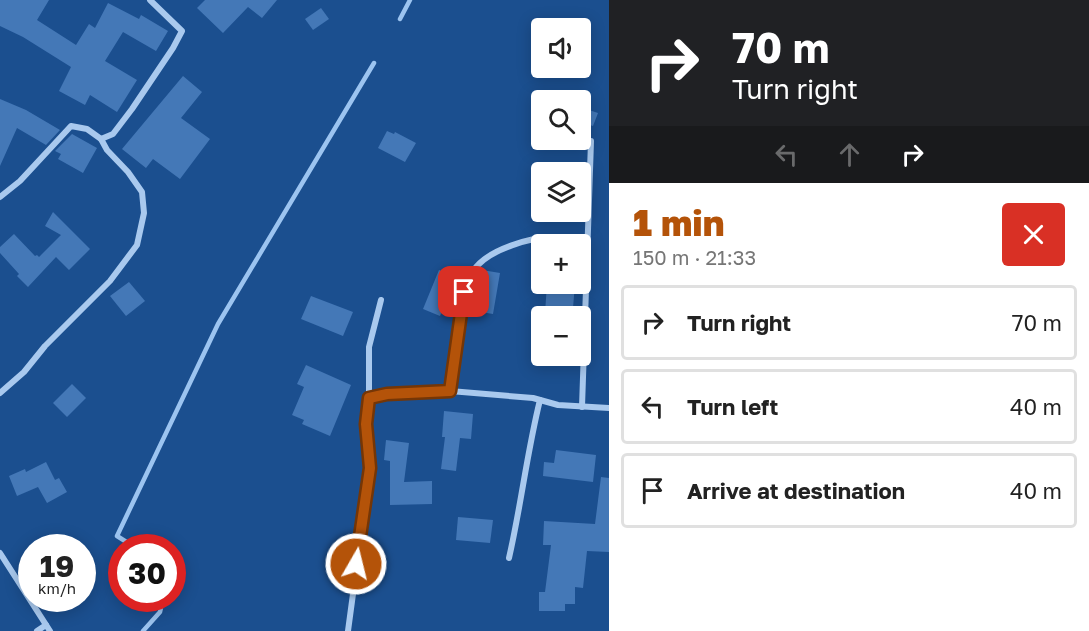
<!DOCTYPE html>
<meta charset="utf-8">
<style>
:root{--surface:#fff;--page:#f6f6f6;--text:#222;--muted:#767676;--line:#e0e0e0;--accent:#b45309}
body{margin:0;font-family:"Golos Text",sans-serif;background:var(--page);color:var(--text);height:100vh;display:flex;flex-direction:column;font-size:22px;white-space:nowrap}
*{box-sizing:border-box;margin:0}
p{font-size:20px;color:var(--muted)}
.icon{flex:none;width:33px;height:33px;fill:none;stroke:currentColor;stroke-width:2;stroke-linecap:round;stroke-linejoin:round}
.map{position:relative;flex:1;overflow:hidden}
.details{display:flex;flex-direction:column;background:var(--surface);width:480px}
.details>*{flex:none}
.banner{background:#202124;color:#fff;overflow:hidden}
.buttons{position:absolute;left:531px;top:18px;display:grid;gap:12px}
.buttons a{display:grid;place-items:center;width:60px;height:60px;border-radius:6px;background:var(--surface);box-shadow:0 3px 15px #0003;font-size:30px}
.speed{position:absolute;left:18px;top:534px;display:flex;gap:12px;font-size:30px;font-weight:700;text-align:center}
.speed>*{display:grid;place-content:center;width:78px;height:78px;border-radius:50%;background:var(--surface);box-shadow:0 3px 15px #0003;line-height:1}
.speed small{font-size:15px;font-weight:400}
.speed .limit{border:9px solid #d22;background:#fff;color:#111}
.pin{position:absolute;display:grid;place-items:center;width:51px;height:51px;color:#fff;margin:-26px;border-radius:12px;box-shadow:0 3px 9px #0006}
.me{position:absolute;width:66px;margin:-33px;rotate:8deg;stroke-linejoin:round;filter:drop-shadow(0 0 4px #0008)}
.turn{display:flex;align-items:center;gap:21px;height:126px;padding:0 24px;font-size:27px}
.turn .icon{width:78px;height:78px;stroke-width:2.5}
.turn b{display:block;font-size:42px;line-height:51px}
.lanes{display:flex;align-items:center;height:57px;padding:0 24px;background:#0003;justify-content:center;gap:30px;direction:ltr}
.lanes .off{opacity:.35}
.round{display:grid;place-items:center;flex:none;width:63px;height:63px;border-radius:6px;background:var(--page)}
.head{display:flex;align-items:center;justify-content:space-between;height:102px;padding:0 24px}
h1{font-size:36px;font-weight:800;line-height:45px;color:var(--accent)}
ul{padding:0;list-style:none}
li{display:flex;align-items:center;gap:18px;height:75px;margin:0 12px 9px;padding:0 12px;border:3px solid var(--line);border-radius:6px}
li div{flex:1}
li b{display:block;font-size:22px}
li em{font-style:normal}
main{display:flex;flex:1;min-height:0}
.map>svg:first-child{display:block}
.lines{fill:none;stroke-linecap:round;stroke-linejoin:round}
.stream{stroke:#9cc4f0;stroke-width:4.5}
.building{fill:#4478b7}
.minor{stroke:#a9c9ee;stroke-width:6}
.route-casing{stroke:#753606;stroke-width:15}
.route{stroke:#b45309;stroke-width:10}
</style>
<main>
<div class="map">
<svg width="609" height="631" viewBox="0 0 609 631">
<rect width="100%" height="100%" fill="#1b4f8f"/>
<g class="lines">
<!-- stream -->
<g class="stream">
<path d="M400 19 410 0"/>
<path d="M136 548 117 536 218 324 374 63"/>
<path d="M143 631 160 612 163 598"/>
</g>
</g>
<!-- building -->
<g class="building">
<path d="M0 0H49L37 20 76 45 89 24 95 28 108 3 139 19 141 15 168 31 156 51 123 32 105 61 137 80 117 112 90 95 85 105 59 91 71 67 23 37 0 26Z"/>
<path d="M205 0H277L262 18 248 7 223 33 197 8Z"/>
<path d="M321 8 329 19 313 30 305 19Z"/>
<path d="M183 76 202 92 181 118 210 139 180 179 153 159 146 168 122 149Z"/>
<path d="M0 99 26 110 60 130 46 145 17 128 0 166Z"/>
<path d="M580 107 598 113 593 126 580 122Z"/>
<path d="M387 131 394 134 395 132 416 143 405 162 378 148Z"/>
<path d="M72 134 97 148 83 173 58 159 61 154 55 151Z"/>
<path d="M53 212 90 249 69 270 56 257 28 287 17 276 19 274 0 253V247L14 234 35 256 37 255 39 257 61 235 45 226Z"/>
<path d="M439 270 456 277 440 316 423 309Z"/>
<path d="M482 270 500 273 493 314 475 311 477 302H474L477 282H480Z"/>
<path d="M129 282 145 301 126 316 110 296Z"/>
<path d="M547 284H575L573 308H564V314L545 313Z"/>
<path d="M311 296 353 312 343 336 301 319Z"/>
<path d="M306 365 351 385 330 436 302 424 304 420 292 415 304 387 297 384Z"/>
<path d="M72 384 86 398 67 417 53 403Z"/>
<path d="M444 411 473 414 471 439 460 438 456 471 441 469 445 437H442Z"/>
<path d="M386 440 409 443 404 482 432 481V504L390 505V461L384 460Z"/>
<path d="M556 450 596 455 593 482 543 476 544 462 554 463Z"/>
<path d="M46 462 55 480 59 478 67 492 47 503 38 487 17 496 9 476 25 469 26 472Z"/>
<path d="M601 477 609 478V552L587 551 583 588 575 587V604H565V611H539V592H545L551 545H543L544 521 595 524Z"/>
<path d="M458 517 493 520 490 543 456 540Z"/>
</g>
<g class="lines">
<!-- minor -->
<g class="minor">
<path d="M0 197 20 181 71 126 87 129 101 139 113 134 132 109 173 48 182 31 150 0"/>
<path d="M450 391C455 359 458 296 474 270 487 250 534 235 557 238 567 239 578 242 588 244"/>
<path d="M0 393 24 372 45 346 110 281 137 245 144 213 142 192 128 172 107 150 101 139"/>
<path d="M369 398V347L381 300"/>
<path d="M582 407 591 141"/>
<path d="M0 553 50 631"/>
<path d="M509 558C521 506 527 452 540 400"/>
<path d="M37 631 46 625"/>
<path d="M348 631 370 468 366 424 369 398 387 394 450 391 533 398 558 405 609 408"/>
</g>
</g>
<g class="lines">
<!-- route casing -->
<g class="route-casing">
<path id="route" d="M356 564 370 468 366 424 369 398 387 394 450 391 464 292"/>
</g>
<!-- route -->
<use href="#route" class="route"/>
</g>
</svg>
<div class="buttons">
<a><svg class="icon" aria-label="sound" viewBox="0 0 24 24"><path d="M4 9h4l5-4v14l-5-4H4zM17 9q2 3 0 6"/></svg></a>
<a><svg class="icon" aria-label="search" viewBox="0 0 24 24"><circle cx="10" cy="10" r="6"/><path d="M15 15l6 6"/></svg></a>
<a><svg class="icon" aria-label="layers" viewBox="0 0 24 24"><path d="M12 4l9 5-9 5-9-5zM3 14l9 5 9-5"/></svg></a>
<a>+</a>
<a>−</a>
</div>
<div class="speed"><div>19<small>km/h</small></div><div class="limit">30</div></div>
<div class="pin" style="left:464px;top:292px;background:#d93025"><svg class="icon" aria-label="arrive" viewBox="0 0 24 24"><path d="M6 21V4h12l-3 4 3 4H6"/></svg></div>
<svg class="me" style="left:356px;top:564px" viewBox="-20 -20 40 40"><circle r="17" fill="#b45309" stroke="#fff" stroke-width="3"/><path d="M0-11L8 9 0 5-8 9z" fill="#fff"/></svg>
</div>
<section class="details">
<div class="banner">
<div class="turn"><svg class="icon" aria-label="right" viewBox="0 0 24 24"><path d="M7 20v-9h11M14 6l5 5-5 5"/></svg><div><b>70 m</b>Turn right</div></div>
<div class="lanes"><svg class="icon off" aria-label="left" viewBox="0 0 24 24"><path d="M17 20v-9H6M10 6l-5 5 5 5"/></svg><svg class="icon off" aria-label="ahead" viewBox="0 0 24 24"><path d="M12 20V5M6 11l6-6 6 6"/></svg><svg class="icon" aria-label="right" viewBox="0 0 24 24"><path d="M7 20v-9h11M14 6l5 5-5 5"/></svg></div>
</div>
<div class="head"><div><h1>1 min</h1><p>150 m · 21:33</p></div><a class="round" style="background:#d93025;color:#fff"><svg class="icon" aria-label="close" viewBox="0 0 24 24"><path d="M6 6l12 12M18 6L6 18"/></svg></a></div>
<ul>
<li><svg class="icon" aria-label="right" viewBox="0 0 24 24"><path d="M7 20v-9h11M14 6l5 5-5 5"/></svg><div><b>Turn right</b></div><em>70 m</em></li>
<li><svg class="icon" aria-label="left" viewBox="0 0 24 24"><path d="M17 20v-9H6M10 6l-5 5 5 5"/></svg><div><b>Turn left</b></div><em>40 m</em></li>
<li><svg class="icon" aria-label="arrive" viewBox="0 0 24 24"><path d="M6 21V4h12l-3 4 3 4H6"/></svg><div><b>Arrive at destination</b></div><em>40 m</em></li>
</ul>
</section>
</main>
